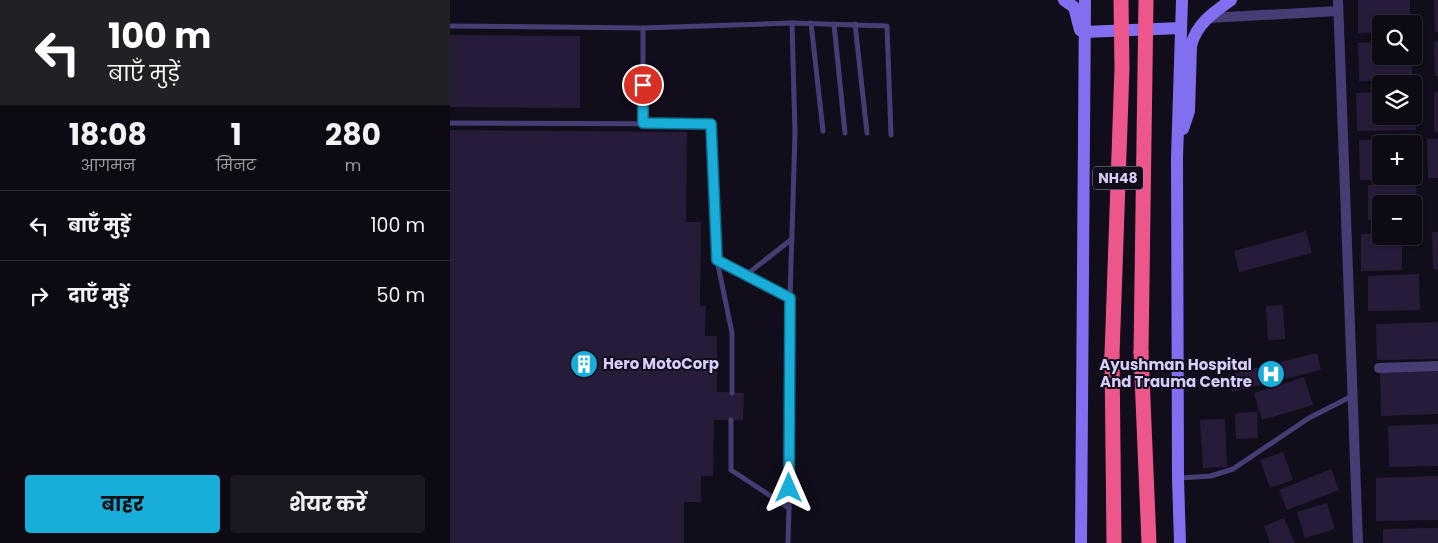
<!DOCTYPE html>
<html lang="hi">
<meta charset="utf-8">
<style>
:root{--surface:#0e0a14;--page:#1c1822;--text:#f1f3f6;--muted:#9b9aa0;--line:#2e2b34;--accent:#19aeda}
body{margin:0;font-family:Poppins,"Noto Sans Devanagari",sans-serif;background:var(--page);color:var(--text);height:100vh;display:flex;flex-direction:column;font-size:19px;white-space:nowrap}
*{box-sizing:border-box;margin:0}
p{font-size:16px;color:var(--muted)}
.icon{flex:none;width:28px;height:28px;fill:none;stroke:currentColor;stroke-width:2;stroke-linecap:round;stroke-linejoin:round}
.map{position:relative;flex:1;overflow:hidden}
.panel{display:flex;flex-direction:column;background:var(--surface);width:450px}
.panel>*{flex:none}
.top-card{background:#202124;color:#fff;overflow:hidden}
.controls{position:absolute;left:922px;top:15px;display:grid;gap:10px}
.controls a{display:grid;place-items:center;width:50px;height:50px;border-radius:5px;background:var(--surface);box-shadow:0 1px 4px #0004,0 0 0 1px var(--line);font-size:25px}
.pin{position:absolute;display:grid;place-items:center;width:42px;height:42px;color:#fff;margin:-21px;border:2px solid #fff;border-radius:50%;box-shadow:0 1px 5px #0007}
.me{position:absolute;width:55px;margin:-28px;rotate:0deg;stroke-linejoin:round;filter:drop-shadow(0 0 4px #0008)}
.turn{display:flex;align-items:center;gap:18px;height:105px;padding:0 25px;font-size:22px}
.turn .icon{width:65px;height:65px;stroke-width:2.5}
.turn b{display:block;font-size:35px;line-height:42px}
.eta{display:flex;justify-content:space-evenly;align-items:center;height:85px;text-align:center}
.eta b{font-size:30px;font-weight:700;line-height:35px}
.cta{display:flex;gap:10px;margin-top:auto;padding:10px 25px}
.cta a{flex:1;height:58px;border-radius:5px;background:var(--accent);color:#111;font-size:20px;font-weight:700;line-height:58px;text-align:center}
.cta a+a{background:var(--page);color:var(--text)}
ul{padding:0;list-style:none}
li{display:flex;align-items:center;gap:15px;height:70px;padding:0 25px;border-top:1px solid var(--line)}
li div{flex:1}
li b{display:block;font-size:19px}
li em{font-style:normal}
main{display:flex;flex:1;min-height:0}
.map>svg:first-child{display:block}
.building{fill:#261c3a}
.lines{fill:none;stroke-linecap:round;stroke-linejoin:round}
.lane{stroke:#473d75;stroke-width:5}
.street{stroke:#473d75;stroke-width:10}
.secondary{stroke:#826fef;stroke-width:12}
.highway{stroke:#ec568b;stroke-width:15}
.highway-bridge{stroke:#ec568b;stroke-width:15}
.route-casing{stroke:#10718e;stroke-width:12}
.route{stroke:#19aeda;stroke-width:9}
.labels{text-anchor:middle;stroke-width:4;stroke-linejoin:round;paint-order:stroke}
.shield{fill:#120d1b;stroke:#9d93b6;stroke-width:1}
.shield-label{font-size:14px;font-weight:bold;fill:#d8cdf9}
.poi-label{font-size:15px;font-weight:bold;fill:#d8cdf9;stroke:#120d1b;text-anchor:start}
</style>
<main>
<section class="panel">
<div class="top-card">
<div class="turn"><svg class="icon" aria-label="left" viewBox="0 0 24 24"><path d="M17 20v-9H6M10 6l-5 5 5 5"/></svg><div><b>100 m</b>बाएँ मुड़ें</div></div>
</div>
<div class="eta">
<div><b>18:08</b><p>आगमन</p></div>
<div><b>1</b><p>मिनट</p></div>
<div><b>280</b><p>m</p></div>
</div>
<ul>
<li><svg class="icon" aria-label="left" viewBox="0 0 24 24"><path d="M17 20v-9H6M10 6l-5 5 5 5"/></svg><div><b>बाएँ मुड़ें</b></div><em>100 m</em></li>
<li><svg class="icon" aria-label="right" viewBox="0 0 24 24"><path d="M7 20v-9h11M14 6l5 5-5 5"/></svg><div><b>दाएँ मुड़ें</b></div><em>50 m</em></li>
</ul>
<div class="cta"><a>बाहर</a><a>शेयर करें</a></div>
</section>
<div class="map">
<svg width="988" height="543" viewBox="0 0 988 543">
<rect width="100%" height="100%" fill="#120d1b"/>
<!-- building -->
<g class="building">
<path d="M908 0H960V24H931V32L908 33Z"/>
<path d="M984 0H988V32H985Z"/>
<path d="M0 35 130 36V108L0 107Z"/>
<path d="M988 41V76H985L984 42Z"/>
<path d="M931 42V56H962V80L909 81 908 43Z"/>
<path d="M931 92V116H964V100H965L966 130 907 131 906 93Z"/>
<rect x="984" y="92" width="4" height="40"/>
<path d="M0 130 237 132 236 222H251L250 306H256L255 336H267V392L294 393 293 420H264L263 476H251V502H234V543H0Z"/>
<path d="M962 139V144H931V176H963V179L910 180 909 140Z"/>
<path d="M977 139H988V178H978Z"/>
<path d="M966 184 967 219H964V204H931V219L918 220V185Z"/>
<path d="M856 231 862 253 789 272 784 251Z"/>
<path d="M982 232H988V269H983Z"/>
<path d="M911 234H931V236H952V270L911 271Z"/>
<path d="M969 274 970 310 918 311V276Z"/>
<path d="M833 305 835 339 818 340 816 306Z"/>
<path d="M988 322V359L927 360 926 324Z"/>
<path d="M867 353 871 370 782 392 778 375Z"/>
<path d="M988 371V414L931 416 930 372Z"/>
<path d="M854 377 863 405 812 420 804 393Z"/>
<path d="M807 412 808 438 786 439 785 413Z"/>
<path d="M775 419 777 467 753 468 750 420Z"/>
<path d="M988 424V466L939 467 938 426Z"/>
<path d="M833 452 843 480 820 488 810 460Z"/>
<path d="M881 469 889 490 837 510 829 490Z"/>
<path d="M988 476V520L926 521V478Z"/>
<path d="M877 503 885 529 855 538 847 512Z"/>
<path d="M834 518 845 543H820L814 526Z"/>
<path d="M988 528V543H933V529Z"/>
</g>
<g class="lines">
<!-- lane -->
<g class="lane">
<path d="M361 23 373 131"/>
<path d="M384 24 395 133"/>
<path d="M405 24 417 133"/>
<path d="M0 26 193 28V123"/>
<path d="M193 28 342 23"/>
<path d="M0 123 261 124 267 260 282 333V393"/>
<path d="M267 260 340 298"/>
<path d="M296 275 342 239"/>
<path d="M281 420V470L339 508 340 298 345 133 342 23 437 26 441 135"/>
<path d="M730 478 761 476 783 469 859 418 902 396"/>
<path d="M338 543 339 508"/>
</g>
<!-- street -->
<g class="street">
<path d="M888 0 908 543"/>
<path d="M758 18 888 11"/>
<path d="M929 368 988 366"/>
</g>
<!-- secondary -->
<g class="secondary">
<path d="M614 0 624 7 630 30"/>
<path d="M634 32 731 28"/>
<path d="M733 129 739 111 741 46C746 24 764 12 781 0"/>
<path d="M631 543 635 0"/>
<path d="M730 543 728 478 727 158 732 0"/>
</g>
<!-- highway -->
<g class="highway">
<path d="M691 352 699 543"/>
<path d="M662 355 664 543"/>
</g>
<!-- highway-bridge -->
<g class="highway-bridge">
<path d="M691 352 696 0"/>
<path d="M662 355 672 68 671 0"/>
</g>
</g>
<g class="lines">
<!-- route casing -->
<g class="route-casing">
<path id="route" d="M193 85V123L261 124 267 260 340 298 339 488"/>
</g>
<!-- route -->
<use href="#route" class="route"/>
</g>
<!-- icons -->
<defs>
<g id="building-disc" transform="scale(1.4375)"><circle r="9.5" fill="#19aeda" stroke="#120d1b"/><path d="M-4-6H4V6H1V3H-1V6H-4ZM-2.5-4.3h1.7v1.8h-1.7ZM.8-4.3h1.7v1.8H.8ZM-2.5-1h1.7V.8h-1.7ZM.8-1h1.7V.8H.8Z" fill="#fff"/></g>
<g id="hospital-disc" transform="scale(1.4375)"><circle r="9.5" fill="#19aeda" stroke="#120d1b"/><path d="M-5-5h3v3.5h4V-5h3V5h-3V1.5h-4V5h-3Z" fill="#fff"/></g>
</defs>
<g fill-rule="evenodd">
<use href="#building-disc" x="134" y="364"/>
<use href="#hospital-disc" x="821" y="374"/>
</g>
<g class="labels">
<!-- shield labels -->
<rect class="shield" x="643" y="166.5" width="50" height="23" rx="4"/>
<g class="shield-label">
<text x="668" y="183">NH48</text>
</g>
<!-- poi labels -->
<g class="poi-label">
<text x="153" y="369">Hero MotoCorp</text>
<text x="802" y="370" text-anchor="end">Ayushman Hospital<tspan x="802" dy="17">And Trauma Centre</tspan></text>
</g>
</g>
</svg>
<div class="controls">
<a><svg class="icon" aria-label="search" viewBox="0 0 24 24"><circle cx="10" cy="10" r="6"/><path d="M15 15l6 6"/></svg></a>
<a><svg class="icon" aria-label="layers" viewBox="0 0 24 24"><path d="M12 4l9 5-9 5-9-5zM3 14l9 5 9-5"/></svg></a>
<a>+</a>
<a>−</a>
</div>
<div class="pin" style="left:193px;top:85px;background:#d93025"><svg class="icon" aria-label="arrive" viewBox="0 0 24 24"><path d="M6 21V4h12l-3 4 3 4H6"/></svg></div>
<svg class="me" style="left:339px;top:488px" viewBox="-20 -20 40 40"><path d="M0-17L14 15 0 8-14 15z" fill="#19aeda" stroke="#fff" stroke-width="4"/></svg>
</div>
</main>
